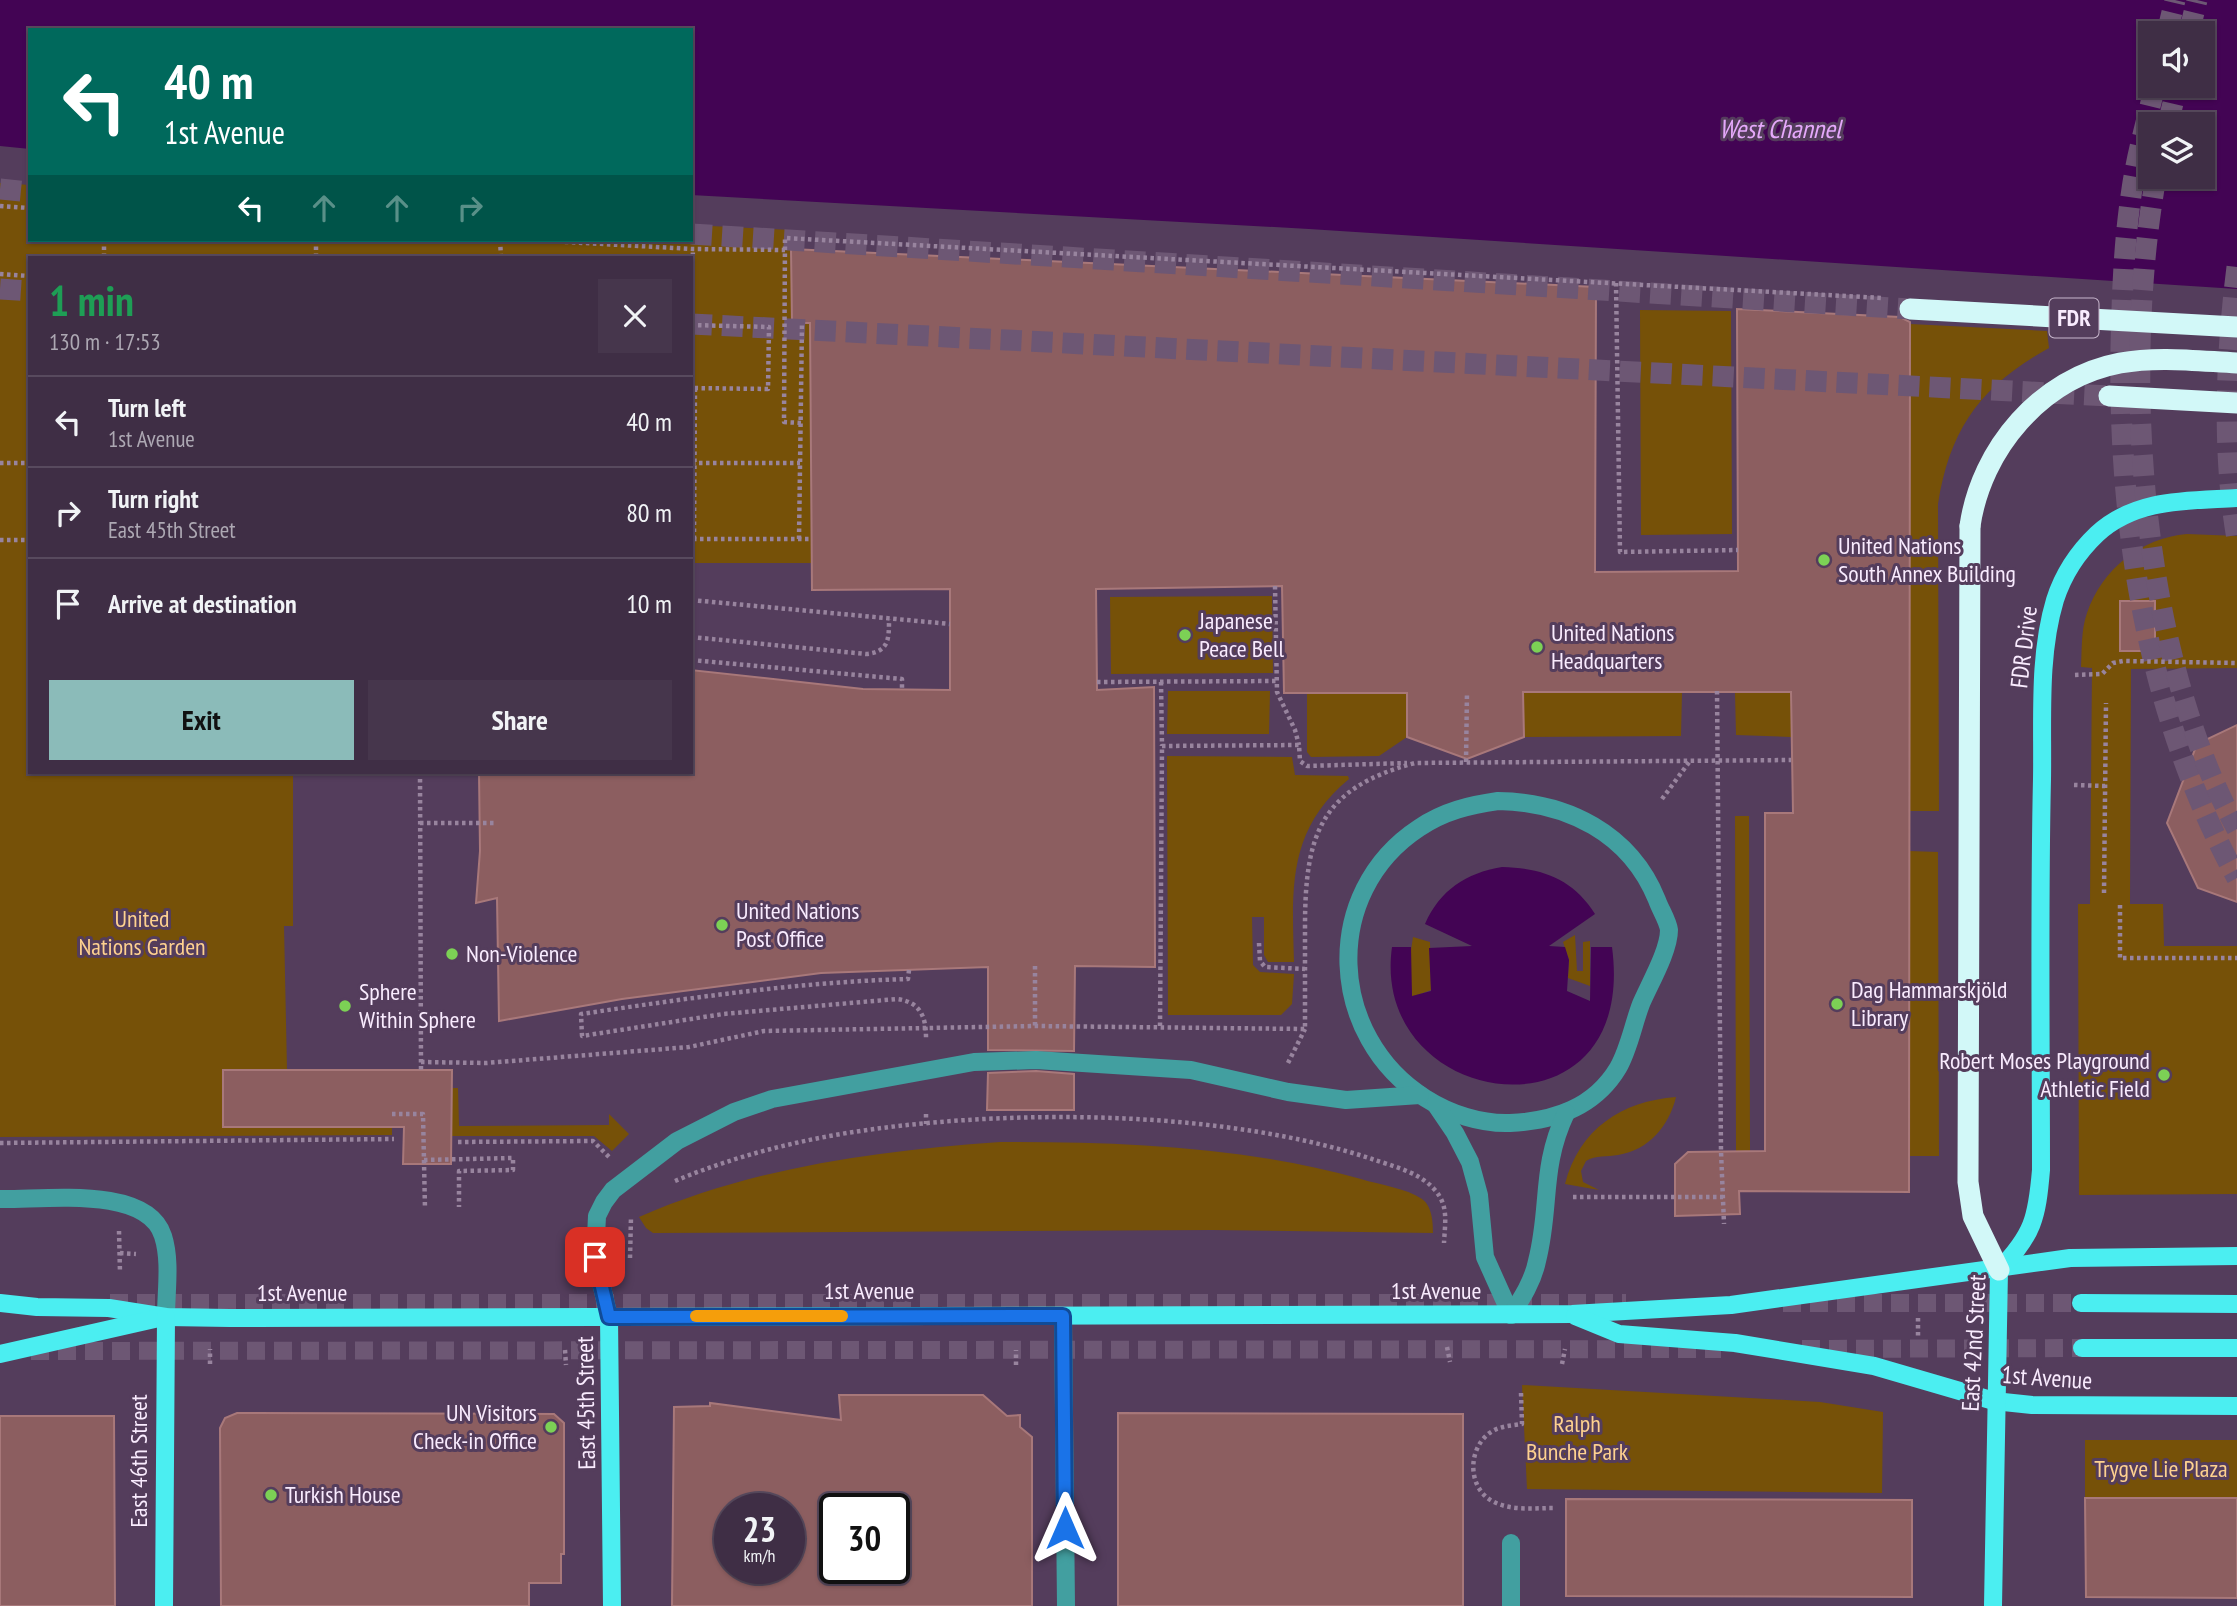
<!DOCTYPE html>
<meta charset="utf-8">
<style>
:root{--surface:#3f2e45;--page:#46364c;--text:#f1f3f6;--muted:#ada8b3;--line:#584a5e;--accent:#8bbbb9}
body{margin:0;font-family:"PT Sans Narrow",sans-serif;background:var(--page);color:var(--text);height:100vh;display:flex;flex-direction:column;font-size:26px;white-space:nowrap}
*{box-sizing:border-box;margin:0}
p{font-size:23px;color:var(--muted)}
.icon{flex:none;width:38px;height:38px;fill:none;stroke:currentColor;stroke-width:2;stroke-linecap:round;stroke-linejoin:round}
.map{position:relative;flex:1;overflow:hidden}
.panel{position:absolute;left:28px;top:256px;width:665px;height:518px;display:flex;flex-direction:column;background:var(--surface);border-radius:0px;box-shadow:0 2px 5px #0004,0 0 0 2px var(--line)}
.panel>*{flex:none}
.guide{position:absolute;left:28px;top:28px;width:665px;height:214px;border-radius:0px;box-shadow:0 2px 5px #0004,0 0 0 2px var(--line);background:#00695c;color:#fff;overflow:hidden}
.controls{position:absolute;left:2138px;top:21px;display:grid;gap:14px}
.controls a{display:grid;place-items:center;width:77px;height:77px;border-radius:0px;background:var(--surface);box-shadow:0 2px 5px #0004,0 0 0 2px var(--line);font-size:35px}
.speed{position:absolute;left:714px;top:1493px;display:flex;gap:14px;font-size:35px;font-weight:700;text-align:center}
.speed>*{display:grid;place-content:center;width:91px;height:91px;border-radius:50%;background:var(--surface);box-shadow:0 2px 5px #0004,0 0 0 2px var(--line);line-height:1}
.speed small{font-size:18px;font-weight:400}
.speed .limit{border:4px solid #111;border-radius:10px;background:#fff;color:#111}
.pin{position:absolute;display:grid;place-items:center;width:60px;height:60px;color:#fff;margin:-30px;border-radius:14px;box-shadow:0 4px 10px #0006}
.me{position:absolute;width:77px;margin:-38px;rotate:0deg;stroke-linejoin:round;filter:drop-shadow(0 0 5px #0008)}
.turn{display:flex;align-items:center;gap:24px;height:147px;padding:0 21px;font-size:32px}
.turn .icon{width:91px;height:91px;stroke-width:2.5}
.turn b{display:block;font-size:49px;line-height:60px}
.lanes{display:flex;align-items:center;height:66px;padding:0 21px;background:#0003;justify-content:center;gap:35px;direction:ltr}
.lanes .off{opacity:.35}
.round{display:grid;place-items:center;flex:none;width:74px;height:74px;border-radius:0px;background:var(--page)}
.summary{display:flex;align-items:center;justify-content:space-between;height:119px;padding:0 21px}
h1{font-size:42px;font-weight:700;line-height:52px;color:#1e9e55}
.cta{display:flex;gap:14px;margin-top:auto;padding:14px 21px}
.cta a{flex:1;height:80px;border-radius:0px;background:var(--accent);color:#111;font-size:28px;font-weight:700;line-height:80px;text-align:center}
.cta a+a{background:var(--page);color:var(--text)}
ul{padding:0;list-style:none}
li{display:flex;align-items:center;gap:21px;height:91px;padding:0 21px;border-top:2px solid var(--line)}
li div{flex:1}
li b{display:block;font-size:26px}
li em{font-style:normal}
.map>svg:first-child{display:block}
.green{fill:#765108}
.water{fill:#430454;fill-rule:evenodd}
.building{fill:#8c5e60;stroke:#a8787a;stroke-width:2;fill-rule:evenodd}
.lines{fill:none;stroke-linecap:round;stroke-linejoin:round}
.major-tunnel{stroke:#6d5774;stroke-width:18;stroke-dasharray:18 9;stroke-linecap:butt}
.highway-tunnel{stroke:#6d5774;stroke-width:21;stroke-dasharray:21 10;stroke-linecap:butt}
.path{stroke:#98849e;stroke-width:4.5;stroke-dasharray:3.5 3.5;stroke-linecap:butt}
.minor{stroke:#429fa0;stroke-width:18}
.major{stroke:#4beef1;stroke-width:18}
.highway{stroke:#d2f8f8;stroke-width:21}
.highway-bridge{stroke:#d2f8f8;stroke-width:21}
.route-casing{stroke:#114b97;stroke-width:18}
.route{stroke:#1a73e8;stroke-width:12}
.slow{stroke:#f59e0b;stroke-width:12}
.poi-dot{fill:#7cd155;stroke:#543d5c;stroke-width:2.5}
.labels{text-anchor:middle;stroke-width:6;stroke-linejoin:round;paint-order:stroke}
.shield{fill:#543d5c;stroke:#c8b7cd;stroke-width:2}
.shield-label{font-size:23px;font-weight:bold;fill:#f9ebfe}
.poi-label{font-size:24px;fill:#f9ebfe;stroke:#543d5c;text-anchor:start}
.street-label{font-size:24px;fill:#f9ebfe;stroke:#543d5c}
.park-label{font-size:24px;fill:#fed18f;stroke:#543d5c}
.water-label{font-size:26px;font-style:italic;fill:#e5a8fb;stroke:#543d5c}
</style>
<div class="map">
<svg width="2237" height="1606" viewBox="0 0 2237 1606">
<rect width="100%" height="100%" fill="#543d5c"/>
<!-- green -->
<g class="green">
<path d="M0 183 30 185V240H691V225L790 230 792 323H810L811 563H691V257H30V772H293V926H284L287 1070 392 1127V1135L0 1137Z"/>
<path d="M1640 310 1731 311 1732 534 1641 535Z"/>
<path d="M1910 324 2047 331 2049 348C1981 386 1950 428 1938 504L1939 811H1909Z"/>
<path d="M2187 534 2237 536V668L2131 669 2130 904H2163L2164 946H2237V1194L2079 1195 2078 904H2090L2092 668 2081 667C2082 649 2081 630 2087 613 2102 569 2141 538 2187 534Z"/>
<path d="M1272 596 1273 673 1111 674 1110 597Z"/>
<path d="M1168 691H1270L1269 734H1167Z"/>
<path d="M1523 692H1682L1681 736 1524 737Z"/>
<path d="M1735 692H1791V737L1736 735Z"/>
<path d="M1307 693H1407V737L1379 756 1311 757 1307 752Z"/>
<path d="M1167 756 1292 757 1295 775 1348 776 1349 779C1287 830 1292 889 1294 962H1268L1264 955V917H1252L1253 965 1260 972 1294 974 1292 1004 1281 1015H1168Z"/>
<path d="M1735 816H1749L1750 1151H1736Z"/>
<path d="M1909 851 1938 852 1939 1156H1909Z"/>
<path d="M1575 935 1577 971H1583V942L1590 941V986L1568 978 1569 960 1563 942Z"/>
<path d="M1413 937 1430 942 1431 990 1412 997 1409 963Z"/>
<path d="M452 1088H458L459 1126 609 1125V1114L629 1134 612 1151 594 1136H451Z"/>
<path d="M1676 1097C1669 1126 1649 1150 1618 1155 1607 1157 1596 1155 1586 1161L1581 1171 1583 1182 1599 1190 1565 1184C1579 1129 1622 1101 1676 1097Z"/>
<path d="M1000 1142C1123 1142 1242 1146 1361 1179 1380 1185 1406 1188 1422 1199 1432 1206 1433 1222 1433 1233L1212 1230 653 1233 646 1228 639 1217C754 1167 876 1151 1000 1142Z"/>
<path d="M1522 1385 1820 1402 1883 1412 1882 1493 1527 1489Z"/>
<rect x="2085" y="1440" width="152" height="58"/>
</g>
<!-- water -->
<g class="water">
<path d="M0 0H2237V289L1309 229 691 195V30H30V149L0 146ZM2151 33H2203V86H2151ZM2151 124H2203V177H2151Z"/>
<path d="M1502 867C1542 868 1573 879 1595 914L1549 946 1565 947 1569 960 1567 991 1590 1001 1591 947H1612C1639 1149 1369 1111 1392 947H1411L1412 996 1431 991 1429 948 1472 946 1425 924C1440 890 1466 873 1502 867Z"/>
</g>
<!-- building -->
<g class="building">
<path d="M791 249 1596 287 1595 572 1738 571 1737 309 1900 317 1910 322 1909 1192 1739 1191 1740 1214 1675 1216V1164L1688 1152 1765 1151V813H1793L1791 692H1523L1524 737 1467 759 1407 737V693H1284L1282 586 1096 589 1097 690 1154 687 1155 967 1075 966 1074 1051 988 1050V967L821 973 622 999 499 1021 497 898 476 903 480 851 479 772H691V670L863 689 950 690V589L812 590 810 323H792Z"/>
<rect x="2120" y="601" width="35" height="50"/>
<path d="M2237 725V902L2198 888 2167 823 2197 744Z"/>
<path d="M223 1070H452L451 1164H403L404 1127H223Z"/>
<path d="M1036 1071 1074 1074V1110H987L988 1073Z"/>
<path d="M839 1395H983L1007 1416 1020 1415V1427L1032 1437V1606H672L674 1407 710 1406V1403L841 1420ZM730 1508H789V1568H730ZM835 1508H894V1568H835Z"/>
<path d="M237 1413 554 1414 564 1423V1554H561V1583H529V1606H221L220 1428 225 1418Z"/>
<path d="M1118 1413 1463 1414V1606H1118Z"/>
<path d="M0 1416H114L115 1606H0Z"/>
<path d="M2085 1498H2237V1598L2086 1597Z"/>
<path d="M1566 1499 1912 1500V1597L1566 1596Z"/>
</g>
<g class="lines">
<!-- major-tunnel -->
<g class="major-tunnel">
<path d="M110 1303H1626"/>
<path d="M1783 1303H2081"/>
<path d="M1802 1349 2082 1348"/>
<path d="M31 1351 1721 1349"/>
</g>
<!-- highway-tunnel -->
<g class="highway-tunnel">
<path d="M2167 33 2175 0"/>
<path d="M2189 33 2197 0"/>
<path d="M2155 86C2147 120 2137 154 2132 189 2124 241 2122 295 2121 347 2118 531 2148 715 2237 878"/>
<path d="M2168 124 2177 86"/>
<path d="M2156 177C2121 373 2140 653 2237 829"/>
<path d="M0 189 30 192"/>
<path d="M691 234 1910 309"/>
<path d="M2237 267C2226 355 2222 451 2237 539"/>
<path d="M0 289 30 291"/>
<path d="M691 324 2109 396"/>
</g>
<!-- path -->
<g class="path">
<path d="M0 206 30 208"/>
<path d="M500 240 501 257"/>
<path d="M530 240 693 249 785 250"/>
<path d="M104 257V240"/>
<path d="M316 257V240"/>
<path d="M0 274 30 276"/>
<path d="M1616 283 1620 552 1738 550"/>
<path d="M691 305 693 249"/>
<path d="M691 325 769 327 768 389 691 388"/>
<path d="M801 423 784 422 785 238 1882 298"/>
<path d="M0 463H30"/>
<path d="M692 463H800"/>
<path d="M693 539H811"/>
<path d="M694 539 695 388"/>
<path d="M799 539 802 323"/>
<path d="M0 540H30"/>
<path d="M1275 586 1277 692 1295 730 1299 745"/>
<path d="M691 600 950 624"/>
<path d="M691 637 866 654C889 652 889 639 889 619"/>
<path d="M691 660 902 679V689"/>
<path d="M2075 675 2102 674 2113 663 2123 661 2237 663"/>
<path d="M1097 682 1277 681"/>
<path d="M1161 682 1162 746"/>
<path d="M1717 691 1721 1151 1724 1224"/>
<path d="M1466 762 1467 692"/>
<path d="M420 772 421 1070"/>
<path d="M2074 785 2105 786"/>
<path d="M1662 799 1690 761"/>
<path d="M420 823H497"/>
<path d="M2104 893 2106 703"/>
<path d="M2120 905V958H2237"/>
<path d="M1259 943 1260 961 1265 967 1305 969"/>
<path d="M1035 966V1026"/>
<path d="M909 970 908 979C798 982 690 998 581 1014L582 1036 723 1014 897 999C920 1002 926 1016 926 1038"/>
<path d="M1160 1026 1162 746 1299 745 1300 761 1307 766 1407 763"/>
<path d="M421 1062 486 1063 689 1047 764 1031 1035 1026 1305 1029C1305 995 1305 961 1305 927 1305 835 1320 788 1415 763L1791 760"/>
<path d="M1288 1063 1305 1029"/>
<path d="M392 1114H423L425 1209"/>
<path d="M926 1114V1124"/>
<path d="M458 1142 593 1141 611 1159"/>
<path d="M0 1143 394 1139"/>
<path d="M424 1160 513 1158V1170L459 1171V1207"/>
<path d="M675 1181C737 1155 806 1138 874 1129 1024 1109 1228 1111 1372 1159 1392 1166 1419 1172 1434 1189 1449 1205 1445 1222 1444 1243"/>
<path d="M1573 1197H1723"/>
<path d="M119 1231 120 1273"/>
<path d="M120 1253 136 1254"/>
<path d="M630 1258 631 1217"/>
<path d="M1918 1318V1339"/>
<path d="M1447 1347 1450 1362"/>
<path d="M565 1350 566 1365"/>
<path d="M210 1364V1349"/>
<path d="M1562 1364 1565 1349"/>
<path d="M1016 1365V1350"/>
<path d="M1521 1393 1522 1424C1509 1426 1496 1426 1486 1436 1467 1454 1469 1490 1494 1502 1512 1511 1534 1508 1554 1508"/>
</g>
<!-- minor -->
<g class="minor">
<path d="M1498 801C1567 802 1630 833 1657 900 1660 909 1668 921 1669 930 1669 951 1649 985 1641 1004 1633 1025 1629 1049 1618 1068 1594 1108 1554 1121 1510 1123 1481 1124 1450 1114 1425 1098 1328 1037 1320 893 1419 828 1444 811 1470 805 1498 801Z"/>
<path d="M1436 1105 1455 1133 1470 1162 1479 1195 1485 1257 1511 1315"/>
<path d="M0 1199C44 1200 147 1185 163 1236 171 1261 166 1291 166 1317"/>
<path d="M1511 1315C1522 1298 1533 1281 1537 1261 1551 1206 1540 1168 1566 1113"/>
<path d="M1063 1316 1066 1606"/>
<path d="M609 1317 595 1257 597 1216 604 1202 613 1190 677 1141 734 1112 772 1099 974 1062 1036 1060 1191 1070 1288 1092 1346 1100 1420 1095"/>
<path d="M1511 1606V1543"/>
</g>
<!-- major -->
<g class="major">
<path d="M0 1303 37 1307 109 1308 166 1317 230 1318 1572 1314 1731 1305 2070 1258 2237 1256"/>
<path d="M2081 1303 2237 1304"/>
<path d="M1575 1316 1619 1334 1735 1343 1874 1366 1994 1401 2032 1405 2237 1406"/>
<path d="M609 1317 612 1606"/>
<path d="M2082 1348H2237"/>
<path d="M0 1354 159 1318"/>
<path d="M164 1606 166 1317"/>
<path d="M1993 1606 1999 1270C2033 1235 2037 1218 2041 1170 2041 1040 2039 909 2042 779 2043 721 2038 656 2055 600 2063 575 2078 552 2097 534 2136 498 2188 501 2237 498"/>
</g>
<!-- highway -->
<g class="highway">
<path d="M1910 309 2237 327"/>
<path d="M2109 396 2237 403"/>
<path d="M1970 526 1968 1182 1973 1216 1999 1270"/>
</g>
<!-- highway-bridge -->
<path class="highway-bridge" d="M1970 526C1981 449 2041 378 2120 363 2158 356 2198 361 2237 363"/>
</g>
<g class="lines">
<!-- route casing -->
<g class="route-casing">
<path id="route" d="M595 1257 609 1317 1063 1316 1065 1528"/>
</g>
<!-- route -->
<use href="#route" class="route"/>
<!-- slow -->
<path class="slow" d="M696 1316H842"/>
</g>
<!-- markers -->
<g class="poi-dot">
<circle cx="1824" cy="560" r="7"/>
<circle cx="1185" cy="635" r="7"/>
<circle cx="1537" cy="647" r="7"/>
<circle cx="722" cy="925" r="7"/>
<circle cx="452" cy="954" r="7"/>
<circle cx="1837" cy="1004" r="7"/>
<circle cx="345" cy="1006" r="7"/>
<circle cx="2164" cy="1075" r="7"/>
<circle cx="551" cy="1427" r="7"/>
<circle cx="271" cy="1495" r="7"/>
</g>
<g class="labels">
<!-- shield labels -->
<rect class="shield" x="2049.5" y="298.5" width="49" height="39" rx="5"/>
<g class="shield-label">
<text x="2074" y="326">FDR</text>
</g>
<!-- poi labels -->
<g class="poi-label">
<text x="1838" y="554">United Nations<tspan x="1838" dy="28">South Annex Building</tspan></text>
<text x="1199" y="629">Japanese<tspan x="1199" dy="28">Peace Bell</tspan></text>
<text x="1551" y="641">United Nations<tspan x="1551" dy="28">Headquarters</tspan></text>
<text x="736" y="919">United Nations<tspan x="736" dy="28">Post Office</tspan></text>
<text x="466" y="962">Non-Violence</text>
<text x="1851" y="998">Dag Hammarskjöld<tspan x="1851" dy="28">Library</tspan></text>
<text x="359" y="1000">Sphere<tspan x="359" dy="28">Within Sphere</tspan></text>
<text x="2150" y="1069" text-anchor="end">Robert Moses Playground<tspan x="2150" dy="28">Athletic Field</tspan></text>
<text x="537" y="1421" text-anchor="end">UN Visitors<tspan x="537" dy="28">Check-in Office</tspan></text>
<text x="285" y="1503">Turkish House</text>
</g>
<!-- street labels -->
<g class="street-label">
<text transform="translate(2024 647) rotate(-83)" y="8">FDR Drive</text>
<text x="869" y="1299">1st Avenue</text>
<text x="1436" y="1299">1st Avenue</text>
<text x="302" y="1301">1st Avenue</text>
<text transform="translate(1974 1343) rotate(-87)" y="8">East 42nd Street</text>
<text transform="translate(2047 1378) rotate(4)" y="8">1st Avenue</text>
<text transform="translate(586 1403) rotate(-91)" y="8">East 45th Street</text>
<text transform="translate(139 1461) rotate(-90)" y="8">East 46th Street</text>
</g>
<!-- park labels -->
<g class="park-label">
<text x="142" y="927">United<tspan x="142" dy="28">Nations Garden</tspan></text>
<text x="1577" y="1432">Ralph<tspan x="1577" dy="28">Bunche Park</tspan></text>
<text x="2161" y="1477">Trygve Lie Plaza</text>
</g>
<!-- water labels -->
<g class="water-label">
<text x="1780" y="138">West Channel</text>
</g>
</g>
</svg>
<div class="controls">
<a><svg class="icon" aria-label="sound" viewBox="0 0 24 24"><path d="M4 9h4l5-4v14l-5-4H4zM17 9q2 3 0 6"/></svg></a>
<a><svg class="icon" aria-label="layers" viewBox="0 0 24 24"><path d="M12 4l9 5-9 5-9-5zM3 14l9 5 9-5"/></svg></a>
</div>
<div class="speed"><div>23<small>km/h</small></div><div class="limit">30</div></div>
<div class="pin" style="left:595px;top:1257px;background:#d93025"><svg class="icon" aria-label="arrive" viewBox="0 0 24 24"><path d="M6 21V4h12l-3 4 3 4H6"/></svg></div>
<svg class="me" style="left:1065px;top:1528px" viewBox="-20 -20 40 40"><path d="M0-17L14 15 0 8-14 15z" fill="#1a73e8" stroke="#fff" stroke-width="4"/></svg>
<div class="guide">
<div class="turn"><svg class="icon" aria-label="left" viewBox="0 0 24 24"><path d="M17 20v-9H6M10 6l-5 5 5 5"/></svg><div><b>40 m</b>1st Avenue</div></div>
<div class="lanes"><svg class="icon" aria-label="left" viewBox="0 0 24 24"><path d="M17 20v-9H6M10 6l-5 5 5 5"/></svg><svg class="icon off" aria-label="ahead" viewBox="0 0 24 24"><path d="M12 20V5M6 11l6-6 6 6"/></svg><svg class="icon off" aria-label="ahead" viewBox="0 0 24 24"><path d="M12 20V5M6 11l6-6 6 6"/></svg><svg class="icon off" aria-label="right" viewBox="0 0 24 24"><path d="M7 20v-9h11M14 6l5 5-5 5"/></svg></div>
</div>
<section class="panel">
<div class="summary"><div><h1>1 min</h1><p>130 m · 17:53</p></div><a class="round"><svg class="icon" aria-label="close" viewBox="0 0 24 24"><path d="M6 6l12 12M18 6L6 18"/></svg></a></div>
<ul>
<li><svg class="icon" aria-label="left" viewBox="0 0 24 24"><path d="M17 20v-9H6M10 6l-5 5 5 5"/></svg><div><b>Turn left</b><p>1st Avenue</p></div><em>40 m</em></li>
<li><svg class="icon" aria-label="right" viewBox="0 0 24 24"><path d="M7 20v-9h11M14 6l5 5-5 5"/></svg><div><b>Turn right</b><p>East 45th Street</p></div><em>80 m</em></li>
<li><svg class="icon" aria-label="arrive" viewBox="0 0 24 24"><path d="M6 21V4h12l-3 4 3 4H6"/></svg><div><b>Arrive at destination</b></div><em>10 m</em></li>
</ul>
<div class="cta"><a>Exit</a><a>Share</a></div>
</section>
</div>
